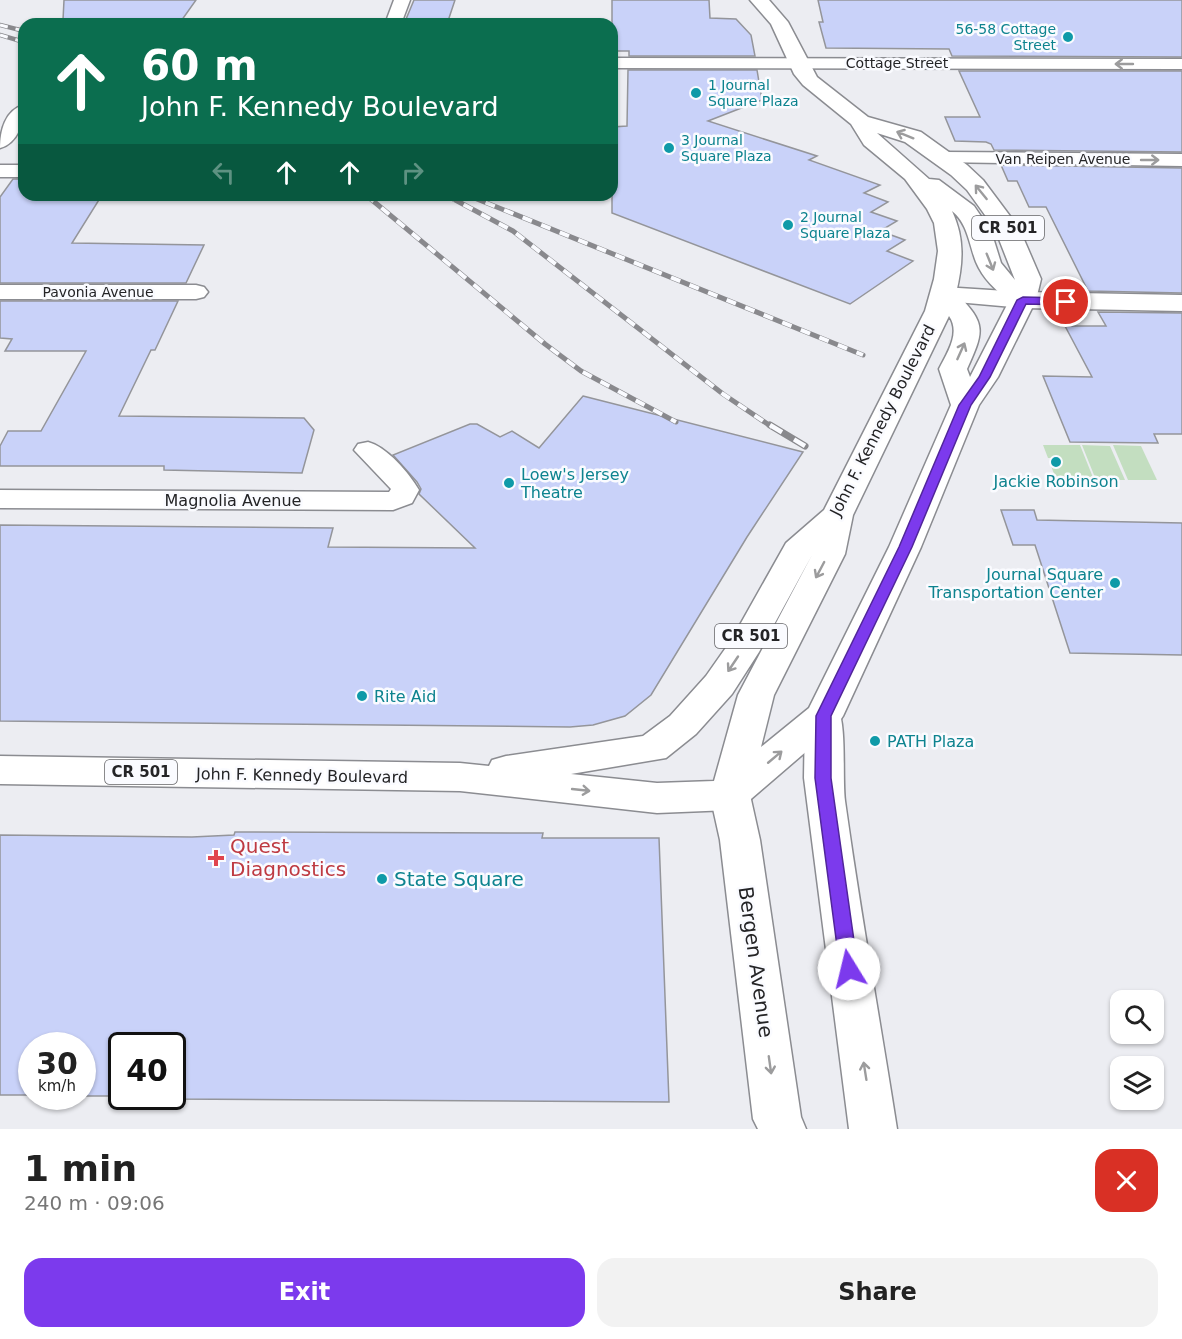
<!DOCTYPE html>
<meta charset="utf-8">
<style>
:root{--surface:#fff;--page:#f2f2f2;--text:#222;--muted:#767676;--accent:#7c3aed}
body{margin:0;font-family:"DejaVu Sans",sans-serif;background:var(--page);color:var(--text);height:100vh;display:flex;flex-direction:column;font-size:22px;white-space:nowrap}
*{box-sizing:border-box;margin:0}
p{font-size:20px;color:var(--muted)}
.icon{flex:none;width:33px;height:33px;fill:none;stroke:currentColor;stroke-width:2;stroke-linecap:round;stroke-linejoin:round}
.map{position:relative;height:1129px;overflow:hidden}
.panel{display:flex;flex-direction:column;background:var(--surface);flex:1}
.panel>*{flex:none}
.hud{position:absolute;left:18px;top:18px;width:600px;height:183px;border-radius:18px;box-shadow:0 2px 4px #0004;background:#0b6e4f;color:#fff;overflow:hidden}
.controls{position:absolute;left:1110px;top:990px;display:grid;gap:12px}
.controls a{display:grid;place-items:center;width:54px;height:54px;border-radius:12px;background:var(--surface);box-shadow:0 2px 4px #0004;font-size:30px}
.speed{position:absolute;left:18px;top:1032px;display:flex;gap:12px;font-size:30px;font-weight:700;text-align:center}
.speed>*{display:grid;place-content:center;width:78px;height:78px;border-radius:50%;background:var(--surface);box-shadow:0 2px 4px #0004;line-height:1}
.speed small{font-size:15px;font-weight:400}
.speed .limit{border:3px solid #111;border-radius:9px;background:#fff;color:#111}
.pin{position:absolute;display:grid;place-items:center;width:51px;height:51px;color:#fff;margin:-26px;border:3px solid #fff;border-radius:50%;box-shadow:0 2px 6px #0007}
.me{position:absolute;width:66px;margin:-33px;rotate:351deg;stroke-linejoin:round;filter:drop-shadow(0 0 4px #0008)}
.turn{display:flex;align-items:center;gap:21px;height:126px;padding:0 24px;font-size:27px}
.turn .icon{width:78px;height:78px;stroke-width:2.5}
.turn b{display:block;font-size:42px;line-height:51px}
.lanes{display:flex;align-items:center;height:57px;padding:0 24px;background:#0003;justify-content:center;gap:30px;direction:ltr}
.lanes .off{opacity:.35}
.round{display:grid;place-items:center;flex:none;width:63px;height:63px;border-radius:18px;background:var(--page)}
.headline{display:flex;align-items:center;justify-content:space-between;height:102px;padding:0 24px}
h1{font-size:36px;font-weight:600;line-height:45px}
.action{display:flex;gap:12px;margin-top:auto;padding:12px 24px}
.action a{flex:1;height:69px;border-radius:18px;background:var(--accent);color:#fff;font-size:24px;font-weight:600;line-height:69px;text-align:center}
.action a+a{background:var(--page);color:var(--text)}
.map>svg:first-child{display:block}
.green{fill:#c3dec0}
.building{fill:#c9d2f9;stroke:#94959a;stroke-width:1.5}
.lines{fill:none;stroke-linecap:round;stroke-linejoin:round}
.minor-casing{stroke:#8b8c91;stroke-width:3}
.tertiary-casing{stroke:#8b8c91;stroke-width:3}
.primary-casing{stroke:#8b8c91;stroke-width:3}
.minor{fill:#fff;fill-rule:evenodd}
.tertiary{fill:#fff;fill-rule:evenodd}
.primary{fill:#fff;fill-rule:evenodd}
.rail-far2-casing{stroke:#89898d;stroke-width:4.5}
.rail-far1-casing{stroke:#89898d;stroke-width:5}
.rail-casing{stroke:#89898d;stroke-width:7}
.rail-far2{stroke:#fafbff;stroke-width:3;stroke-dasharray:8;stroke-linecap:butt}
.rail-far1{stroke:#fafbff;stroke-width:4;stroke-dasharray:10;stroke-linecap:butt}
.rail{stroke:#fafbff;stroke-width:4.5;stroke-dasharray:14;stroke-linecap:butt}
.oneway{stroke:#9c9c9d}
.route{fill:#7c3aed;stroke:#51269a;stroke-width:1.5}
.culture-dot{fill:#0f9aa8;stroke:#fafbff;stroke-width:2}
.health-dot{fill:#e0444e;stroke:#fafbff;stroke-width:2}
.labels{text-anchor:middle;stroke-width:5;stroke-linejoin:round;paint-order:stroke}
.far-culture-label{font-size:14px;fill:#0d838f;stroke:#fafbff;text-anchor:start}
.far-street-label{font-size:14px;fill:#242426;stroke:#fafbff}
.shield{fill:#fafbff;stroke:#646467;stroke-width:1.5}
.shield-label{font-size:15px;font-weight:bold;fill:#242426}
.street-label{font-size:16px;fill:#242426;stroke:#fafbff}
.culture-label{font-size:16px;fill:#0d838f;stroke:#fafbff;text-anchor:start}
.near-health-label{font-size:20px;fill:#be3a42;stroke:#fafbff;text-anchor:start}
.near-culture-label{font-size:20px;fill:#0d838f;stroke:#fafbff;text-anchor:start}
.near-street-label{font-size:20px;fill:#242426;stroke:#fafbff}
</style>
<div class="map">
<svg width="1182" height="1129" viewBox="0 0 1182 1129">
<rect width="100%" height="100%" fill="#ecedf2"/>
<!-- green -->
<g class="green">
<path d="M1043 445H1080L1094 480 1056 479 1051 466H1062L1060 458H1048Z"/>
<path d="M1082 445 1110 446 1125 480H1096Z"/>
<path d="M1113 445 1141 446 1157 480H1128Z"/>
</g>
<!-- building -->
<g class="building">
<path d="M64 0H196L179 24H128L63 20Z"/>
<path d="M414 0H455L447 24H404Z"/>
<path d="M612 0H709L710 18 736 19 751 35 755 56H629V51H612Z"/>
<path d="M818 0H1182V57L952 56 949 49 826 48 819 22H823Z"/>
<path d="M628 70H757L762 100 708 121 817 156 809 160 880 185 864 193 888 202 871 212 897 221 880 231 905 240 887 251 913 261 850 304 612 213V127L627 126Z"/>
<path d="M959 71H1182V152L994 150 991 144 986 142 955 141 945 117H980Z"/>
<path d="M1001 165 1182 168V293L1088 291 1046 207H1029L1017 181H1008Z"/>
<path d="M13 179H24V195H102L72 243 204 245 186 283H0V197Z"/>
<path d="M0 301H178L155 350H151L119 416 304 418 314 430 302 473 164 470V466H0V446L8 431H41L86 351H5L12 339 0 338Z"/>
<path d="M1098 312 1182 313V434H1154L1158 443 1070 442 1043 376 1092 377 1065 326H1106Z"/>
<path d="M583 396 803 452 747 537 651 695 625 716 593 725 570 727 0 721V525L333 528 328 547 475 548 419 494 421 489 417 482 393 455 470 424H477L500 437 512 431 539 448Z"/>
<path d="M1001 510H1034L1037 520 1182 523V655L1070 653 1035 545H1013Z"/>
<path d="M235 832 543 833 542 838H659L669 1102 172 1099V1046H122V1096H82V1046H32V1095H0V835L192 837 234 835Z"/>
</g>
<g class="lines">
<!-- minor casing -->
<g class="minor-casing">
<g id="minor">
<path d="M394 0H410L401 24H385Z"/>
<path d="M612 58 1182 59V69L612 68Z"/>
<path d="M24 105C24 122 18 143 0 148 0 131 5 110 24 105Z"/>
<path d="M944 152 1182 154V166L937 162 934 158 937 154Z"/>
<rect x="0" y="165" width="24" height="12"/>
<path d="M0 285H196L204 287 208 292 204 297 196 299H0Z"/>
<path d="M368 442C387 447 409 473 419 490L412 503 393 510 0 508V490L389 492 391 489 354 450 358 444Z"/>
</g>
</g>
<!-- tertiary casing -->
<g class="tertiary-casing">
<g id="tertiary">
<path d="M943 287 1023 292 1182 295V311L1023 308 934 300 930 295 934 290Z"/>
<path d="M824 703 837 707C847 723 842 777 845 801 860 910 880 1020 897 1129H849L804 778 805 716 811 707Z"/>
<path d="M730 780 744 785 750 795 760 840 801 1117 806 1129H758L753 1119 720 840 710 795 716 785Z"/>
</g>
</g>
<!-- primary casing -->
<g class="primary-casing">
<path id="primary" d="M750 0H769L788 22 817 77 868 117 921 132 967 165 983 180 1019 228 1041 279 1036 300 998 377 979 405 921 547 843 716 837 725 744 805 730 810 657 813 460 791 0 784V756L460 763 489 766 492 760 506 756 643 736 670 716 706 676 732 639 786 543 824 510 925 311 934 279 938 251 934 223 927 209 905 179 864 145 851 124 803 85 794 74 771 24ZM877 133 905 142 951 175 967 190 995 229 1015 280 1001 263 991 231 974 206 939 180 929 179ZM952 211C968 224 969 244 976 262 983 279 996 290 1009 301L970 377 967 369C984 331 987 324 956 293 963 264 965 239 952 211ZM949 316C961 333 947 353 939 369L951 405 889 547 809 708 761 747 774 695 845 554 853 515ZM812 555 738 695 714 781 657 783 571 774 666 758 696 734 732 694 759 652Z"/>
</g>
<!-- minor -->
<use href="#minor" class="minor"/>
<!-- tertiary -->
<use href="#tertiary" class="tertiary"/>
<!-- primary -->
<use href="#primary" class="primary"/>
<!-- rail-far2 casing -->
<g class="rail-far2-casing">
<g id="rail-far2">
<path d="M0 25 24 31"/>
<path d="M0 35 24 42"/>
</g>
</g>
<!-- rail-far1 casing -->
<g class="rail-far1-casing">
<g id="rail-far1">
<path d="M366 195 545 344 581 371 676 422"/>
<path d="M446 195 513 231 723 394 772 427"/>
<path d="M467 195 863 355"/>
</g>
</g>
<!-- rail casing -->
<g class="rail-casing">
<path id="rail" d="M770 425 805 446"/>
</g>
<!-- rail-far2 -->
<use href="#rail-far2" class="rail-far2"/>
<!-- rail-far1 -->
<use href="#rail-far1" class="rail-far1"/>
<!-- rail -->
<use href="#rail" class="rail"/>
</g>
<!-- one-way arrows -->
<defs><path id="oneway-shaft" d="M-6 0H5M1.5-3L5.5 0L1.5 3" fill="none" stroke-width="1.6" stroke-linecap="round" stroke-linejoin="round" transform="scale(1.5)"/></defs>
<g class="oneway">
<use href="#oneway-shaft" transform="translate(1124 64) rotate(-180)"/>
<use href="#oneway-shaft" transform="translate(905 135) rotate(-158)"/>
<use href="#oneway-shaft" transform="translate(1150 160)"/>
<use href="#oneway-shaft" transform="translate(981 192) rotate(-129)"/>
<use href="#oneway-shaft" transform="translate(990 262) rotate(68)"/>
<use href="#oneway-shaft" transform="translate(961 351) rotate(-66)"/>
<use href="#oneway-shaft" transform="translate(820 570) rotate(118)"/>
<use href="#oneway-shaft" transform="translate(733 664) rotate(124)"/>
<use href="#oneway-shaft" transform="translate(775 757) rotate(-40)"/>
<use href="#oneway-shaft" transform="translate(581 790) rotate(6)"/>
<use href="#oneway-shaft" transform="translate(770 1065) rotate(82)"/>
<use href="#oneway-shaft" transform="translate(865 1071) rotate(-99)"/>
</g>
<!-- route -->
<path class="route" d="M1023 297 1066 298 1071 302 1066 305 1026 304 990 377 971 405 912 547 831 716V778L858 969 856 974 849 976 843 974 840 969 815 778 816 716 899 547 959 405 979 377 1017 300Z"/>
<!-- markers -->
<g class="culture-dot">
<circle cx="1068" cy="37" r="6"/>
<circle cx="696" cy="93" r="6"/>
<circle cx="669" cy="148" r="6"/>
<circle cx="788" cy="225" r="6"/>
<circle cx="1056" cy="462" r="6"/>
<circle cx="509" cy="483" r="6"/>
<circle cx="1115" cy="583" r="6"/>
<circle cx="362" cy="696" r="6"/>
<circle cx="875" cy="741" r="6"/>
<circle cx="382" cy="879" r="6"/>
</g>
<path class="health-dot" d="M213 849h6v6h6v6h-6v6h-6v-6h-6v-6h6z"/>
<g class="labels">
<!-- far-culture labels -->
<g class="far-culture-label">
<text x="1056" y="34" text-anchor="end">56-58 Cottage<tspan x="1056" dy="16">Street</tspan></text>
<text x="708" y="90">1 Journal<tspan x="708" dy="16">Square Plaza</tspan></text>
<text x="681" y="145">3 Journal<tspan x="681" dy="16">Square Plaza</tspan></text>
<text x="800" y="222">2 Journal<tspan x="800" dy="16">Square Plaza</tspan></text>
</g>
<!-- far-street labels -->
<g class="far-street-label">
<text x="897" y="68">Cottage Street</text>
<text x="1063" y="164">Van Reipen Avenue</text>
<text x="98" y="297">Pavonia Avenue</text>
</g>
<!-- shield labels -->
<g class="shield">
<rect x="972" y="216" width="72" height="24" rx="4.5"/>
<rect x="715" y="624" width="72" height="24" rx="4.5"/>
<rect x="105" y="760" width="72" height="24" rx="4.5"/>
</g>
<g class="shield-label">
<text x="1008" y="233">CR 501</text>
<text x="751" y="641">CR 501</text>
<text x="141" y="777">CR 501</text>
</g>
<!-- street labels -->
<g class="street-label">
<text transform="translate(882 420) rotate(-63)" y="6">John F. Kennedy Boulevard</text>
<text x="233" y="506">Magnolia Avenue</text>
<text transform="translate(302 775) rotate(1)" y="6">John F. Kennedy Boulevard</text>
</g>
<!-- culture labels -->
<g class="culture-label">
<text x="521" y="480">Loew's Jersey<tspan x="521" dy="18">Theatre</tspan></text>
<text x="1056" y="487" text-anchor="middle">Jackie Robinson</text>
<text x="1103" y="580" text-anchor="end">Journal Square<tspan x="1103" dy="18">Transportation Center</tspan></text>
<text x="374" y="702">Rite Aid</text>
<text x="887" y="747">PATH Plaza</text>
</g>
<!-- near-health labels -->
<g class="near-health-label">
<text x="230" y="853">Quest<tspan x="230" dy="23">Diagnostics</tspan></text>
</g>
<!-- near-culture labels -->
<g class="near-culture-label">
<text x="394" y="886">State Square</text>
</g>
<!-- near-street labels -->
<g class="near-street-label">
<text transform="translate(756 962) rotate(82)" y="7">Bergen Avenue</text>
</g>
</g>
</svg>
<div class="controls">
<a><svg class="icon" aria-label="search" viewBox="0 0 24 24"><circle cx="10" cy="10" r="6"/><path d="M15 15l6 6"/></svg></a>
<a><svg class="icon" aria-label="layers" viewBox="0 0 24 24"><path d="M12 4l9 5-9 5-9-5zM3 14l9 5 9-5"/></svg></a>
</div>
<div class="speed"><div>30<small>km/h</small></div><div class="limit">40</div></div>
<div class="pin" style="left:1066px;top:302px;background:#d93025"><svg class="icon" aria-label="arrive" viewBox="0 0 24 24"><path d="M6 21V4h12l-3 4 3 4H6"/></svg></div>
<svg class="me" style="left:849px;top:969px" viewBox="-20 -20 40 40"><circle r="19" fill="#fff"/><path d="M0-13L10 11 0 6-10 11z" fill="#7c3aed"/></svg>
<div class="hud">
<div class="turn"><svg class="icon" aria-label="ahead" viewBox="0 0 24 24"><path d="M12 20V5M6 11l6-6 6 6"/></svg><div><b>60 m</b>John F. Kennedy Boulevard</div></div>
<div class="lanes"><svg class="icon off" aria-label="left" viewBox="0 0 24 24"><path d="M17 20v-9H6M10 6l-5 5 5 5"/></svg><svg class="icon" aria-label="ahead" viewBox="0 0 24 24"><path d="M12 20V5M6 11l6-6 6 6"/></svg><svg class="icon" aria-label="ahead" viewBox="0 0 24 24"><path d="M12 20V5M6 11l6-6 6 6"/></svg><svg class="icon off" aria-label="right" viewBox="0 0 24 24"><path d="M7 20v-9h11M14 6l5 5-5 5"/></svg></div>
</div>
</div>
<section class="panel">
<div class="headline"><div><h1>1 min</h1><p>240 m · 09:06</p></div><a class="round" style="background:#d93025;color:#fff"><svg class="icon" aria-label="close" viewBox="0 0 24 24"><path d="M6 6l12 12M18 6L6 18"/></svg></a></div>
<div class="action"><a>Exit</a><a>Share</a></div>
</section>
